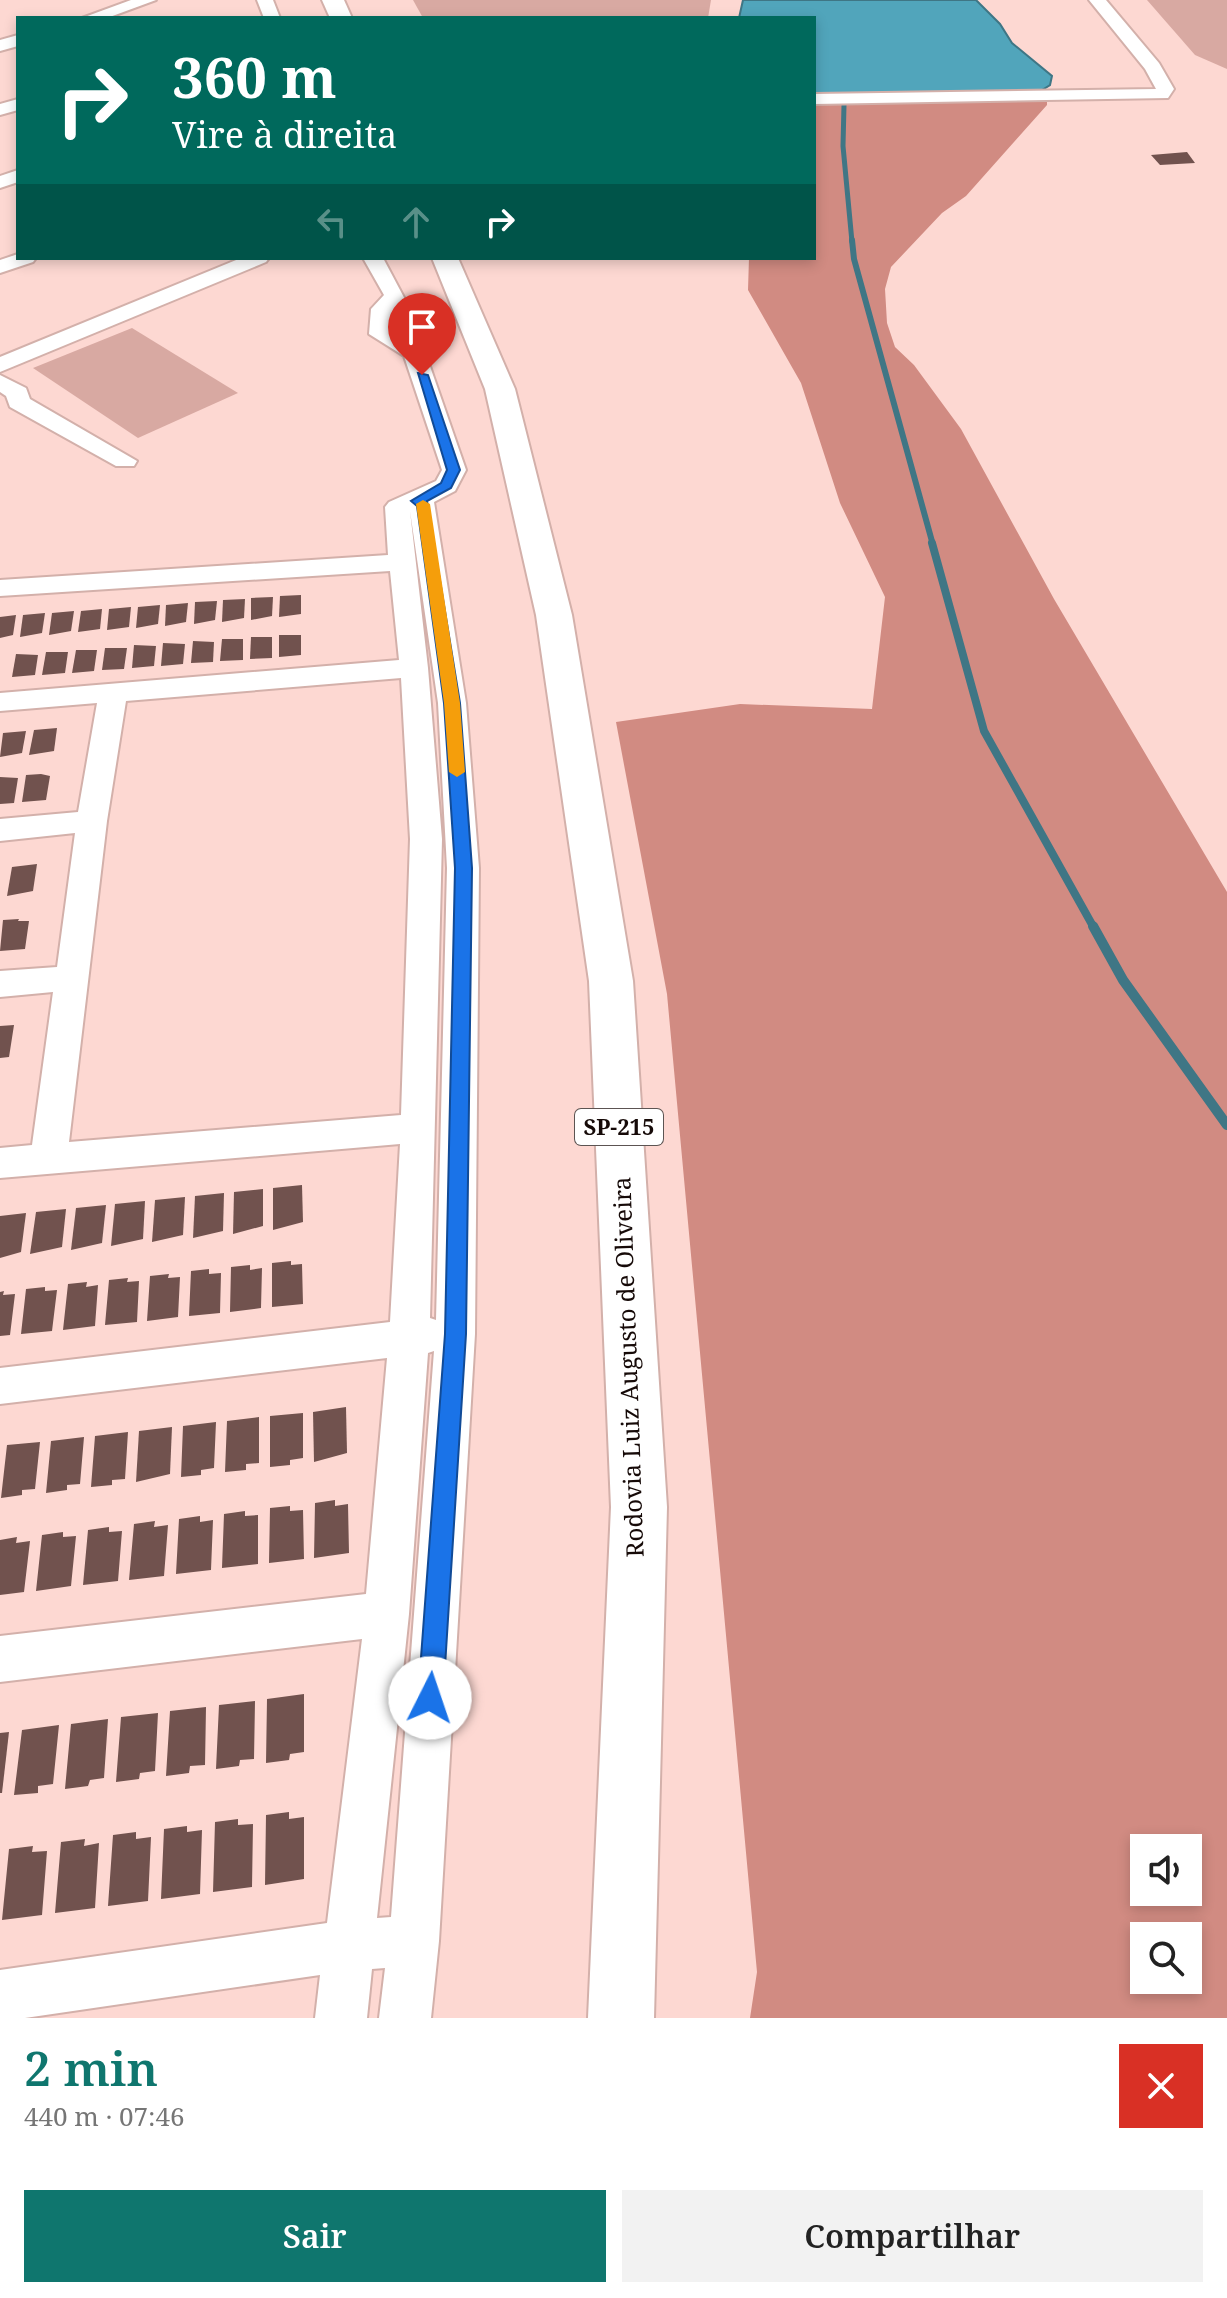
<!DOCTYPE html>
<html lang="pt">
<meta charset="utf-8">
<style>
:root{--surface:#fff;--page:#f2f2f2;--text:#222;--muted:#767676;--accent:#0f766e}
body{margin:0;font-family:"Noto Serif",serif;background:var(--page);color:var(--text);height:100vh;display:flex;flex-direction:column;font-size:30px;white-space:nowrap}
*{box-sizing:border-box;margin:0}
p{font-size:26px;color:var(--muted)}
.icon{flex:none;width:44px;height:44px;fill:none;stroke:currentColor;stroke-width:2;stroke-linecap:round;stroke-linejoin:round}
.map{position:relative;height:2018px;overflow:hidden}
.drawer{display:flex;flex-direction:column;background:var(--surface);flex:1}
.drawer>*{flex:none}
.banner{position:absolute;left:16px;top:16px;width:800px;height:244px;border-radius:0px;box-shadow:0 4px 12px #0003;background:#00695c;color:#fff;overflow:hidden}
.buttons{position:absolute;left:1130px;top:1834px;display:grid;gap:16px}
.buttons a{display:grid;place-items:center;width:72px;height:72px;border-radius:0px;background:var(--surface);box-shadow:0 4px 12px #0003;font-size:40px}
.pin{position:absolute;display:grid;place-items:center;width:68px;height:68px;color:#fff;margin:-82px -34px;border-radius:50% 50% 50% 0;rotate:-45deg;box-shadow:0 0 8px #0007}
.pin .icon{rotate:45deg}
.me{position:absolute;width:88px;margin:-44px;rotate:4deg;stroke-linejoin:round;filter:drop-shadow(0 0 6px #0008)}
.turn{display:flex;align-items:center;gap:28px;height:168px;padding:0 24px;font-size:36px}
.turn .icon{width:104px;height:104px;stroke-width:2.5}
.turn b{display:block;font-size:56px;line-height:68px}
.lanes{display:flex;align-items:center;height:76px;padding:0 24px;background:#0003;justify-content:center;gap:40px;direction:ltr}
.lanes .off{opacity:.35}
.round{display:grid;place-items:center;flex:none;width:84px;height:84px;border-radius:0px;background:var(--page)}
.headline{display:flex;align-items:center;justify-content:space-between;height:136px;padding:0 24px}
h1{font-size:48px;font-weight:600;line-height:60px;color:var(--accent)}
.primary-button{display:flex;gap:16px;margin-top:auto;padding:16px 24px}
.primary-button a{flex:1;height:92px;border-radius:0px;background:var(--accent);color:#fff;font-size:32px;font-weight:600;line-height:92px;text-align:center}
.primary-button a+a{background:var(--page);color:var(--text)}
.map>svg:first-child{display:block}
.green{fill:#d8a9a2}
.forest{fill:#d18b82;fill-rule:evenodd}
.water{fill:#51a5bb;stroke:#3f7685;stroke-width:2}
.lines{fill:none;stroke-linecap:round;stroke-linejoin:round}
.stream-far3{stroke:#3f7685;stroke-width:5}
.stream-far2{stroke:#3f7685;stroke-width:6}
.stream-far1{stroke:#3f7685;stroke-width:8}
.stream{stroke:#3f7685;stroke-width:10}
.building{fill:#71524e}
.minor-casing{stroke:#d3b0aa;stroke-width:4}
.trunk-casing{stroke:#d3b0aa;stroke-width:4}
.minor{fill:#fff;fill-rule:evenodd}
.trunk{fill:#fff;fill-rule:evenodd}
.route{fill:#1a73e8;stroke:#114b97;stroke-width:2}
.slow{fill:#f59e0b}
.labels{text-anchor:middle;stroke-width:8;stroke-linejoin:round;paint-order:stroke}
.shield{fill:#fff;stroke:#5c5452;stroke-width:2}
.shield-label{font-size:22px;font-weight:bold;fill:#160a08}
.street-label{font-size:24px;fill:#160a08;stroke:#fff}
</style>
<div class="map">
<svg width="1227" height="2018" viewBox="0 0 1227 2018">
<rect width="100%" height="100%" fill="#fdd8d2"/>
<!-- green -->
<g class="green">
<path d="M413 0H711L708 18H423Z"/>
<path d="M1147 0H1227V69L1195 55Z"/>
<path d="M132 328 238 393 138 438 33 368Z"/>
</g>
<!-- forest -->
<path class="forest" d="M1047 99V105L966 196 942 213 891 267 885 289 887 323 895 347 914 365 961 429 1054 599 1227 892V2018H750L757 1972 667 994 616 722 740 704 872 709 885 597 840 503 801 383 748 290 749 258H814V103ZM1144 1848H1188V1892H1144ZM1144 1936H1188V1980H1144Z"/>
<!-- water -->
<path class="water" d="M743 0H976L1000 24 1012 43 1052 76 1050 85 1042 90 814 98V18H739Z"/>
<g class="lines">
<!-- stream-far3 -->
<path class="stream-far3" d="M844 105 843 146 852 242"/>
<!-- stream-far2 -->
<path class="stream-far2" d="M852 240 854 259 933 545"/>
<!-- stream-far1 -->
<path class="stream-far1" d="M932 543 984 731 1094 928"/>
<!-- stream -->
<path class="stream" d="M1093 926 1123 980 1227 1125"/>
</g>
<!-- building -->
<g class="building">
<path d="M1187 152 1195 163 1160 165 1151 155Z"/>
<path d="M301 595V614L279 617 280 596Z"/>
<path d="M273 597 272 616 251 620V598Z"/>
<path d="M245 599 244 618 222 622 223 600Z"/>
<path d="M217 601 215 620 194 624 195 602Z"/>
<path d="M188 603 186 622 165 626 166 605Z"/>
<path d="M160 605 158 624 136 628 138 607Z"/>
<path d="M131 607 129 627 107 630 109 609Z"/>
<path d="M102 609 100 629 78 632 81 611Z"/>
<path d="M74 611 71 631 49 635 52 613Z"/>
<path d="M45 613 42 633 20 637 23 615Z"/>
<path d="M16 615 13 635 0 638V617Z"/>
<path d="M279 635H301V655L279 657Z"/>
<path d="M251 637H272V658L250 659Z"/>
<path d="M222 639H243V660L220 661Z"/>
<path d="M193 641 214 642 213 662 191 663Z"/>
<path d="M163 643 185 644 183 664 161 666Z"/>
<path d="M134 645 156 646 154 666 132 668Z"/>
<path d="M105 648H127L124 669 102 670Z"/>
<path d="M76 650H97L94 671 72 673Z"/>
<path d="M46 652H68L65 673 42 675Z"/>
<path d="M16 654 38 655 35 675 12 677Z"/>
<path d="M57 728 54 751 29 755 34 730Z"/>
<path d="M26 731 22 753 0 757 3 733Z"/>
<path d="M41 774 50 776 46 800 22 802 26 775Z"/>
<path d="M0 777 18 778 14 803 0 804Z"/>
<path d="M37 864 33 891 7 896 12 867Z"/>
<path d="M19 919 18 921H29L25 949 0 951 3 920Z"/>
<path d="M14 1025 9 1057 0 1058V1026Z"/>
<path d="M302 1185 303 1222 273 1230V1188Z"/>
<path d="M263 1189V1226L233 1234 234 1192Z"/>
<path d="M224 1193 223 1231 193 1238 195 1196Z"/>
<path d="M185 1197 183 1235 152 1242 155 1200Z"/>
<path d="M145 1201 143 1239 111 1246 115 1204Z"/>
<path d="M106 1205 102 1243 71 1250 76 1208Z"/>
<path d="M66 1209 62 1247 30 1254 36 1212Z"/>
<path d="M26 1213 21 1252 0 1258V1216Z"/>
<path d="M291 1261V1265L302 1264 303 1304 272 1307V1263Z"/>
<path d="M250 1265V1270L262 1268 261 1308 230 1312 231 1267Z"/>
<path d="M209 1269V1274L221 1273 220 1313 189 1316 191 1271Z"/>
<path d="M169 1274 168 1278 180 1277 178 1317 147 1321 150 1276Z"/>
<path d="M128 1278 127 1282 139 1281 137 1322 105 1325 109 1280Z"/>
<path d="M87 1282 86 1287 98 1285 95 1326 63 1330 68 1284Z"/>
<path d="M45 1287V1291L57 1290 52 1331 21 1334 26 1289Z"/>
<path d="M4 1291 3 1295 15 1294 10 1335 0 1336V1292Z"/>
<path d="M346 1407 347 1453 314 1462 313 1412Z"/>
<path d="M303 1413V1458L290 1460V1465L270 1467V1416Z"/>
<path d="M259 1417V1463L246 1464V1470L225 1472 227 1421Z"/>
<path d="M216 1422 214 1468 201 1470V1475L181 1477 183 1426Z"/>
<path d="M172 1427 170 1474 136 1482 139 1431Z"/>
<path d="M128 1432 125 1479 112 1480V1485L91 1487 95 1436Z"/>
<path d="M84 1437 80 1484 67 1485V1490L46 1493 51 1441Z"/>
<path d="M40 1442 35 1489 22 1490V1495L1 1498 7 1445Z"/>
<path d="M335 1500V1506L348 1504 349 1553 314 1558 315 1503Z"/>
<path d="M290 1506V1511L303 1510 304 1559 269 1563 270 1508Z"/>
<path d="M245 1511V1516L258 1515V1564L222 1568 224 1514Z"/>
<path d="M200 1516V1522L213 1520 211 1570 176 1574 179 1519Z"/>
<path d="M155 1521 154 1527 168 1525 164 1576 129 1580 134 1524Z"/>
<path d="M109 1527V1532L122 1531 118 1581 83 1585 88 1530Z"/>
<path d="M63 1532V1537L76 1536 71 1586 36 1591 42 1535Z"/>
<path d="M17 1537 16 1543 30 1541 24 1592 0 1595V1540Z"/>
<path d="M304 1694V1752L290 1754 289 1760 266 1763 267 1699Z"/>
<path d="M255 1701 254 1759 240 1760 239 1766 216 1769 219 1705Z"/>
<path d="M206 1707 205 1765 190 1766 189 1773 166 1776 170 1711Z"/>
<path d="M158 1713 155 1771 140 1773 139 1779 116 1782 121 1717Z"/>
<path d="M108 1719 104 1778 90 1780 88 1786 65 1789 71 1724Z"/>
<path d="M59 1725 53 1784 38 1786V1793L14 1795 22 1730Z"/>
<path d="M9 1732 2 1793H0V1733Z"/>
<path d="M289 1812V1819L304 1817V1879L265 1885 266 1815Z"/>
<path d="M238 1819V1825L253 1824 252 1887 213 1892 215 1822Z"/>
<path d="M187 1826V1832L202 1830 200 1894 161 1899 164 1829Z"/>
<path d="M136 1832V1839L151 1837 148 1901 108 1906 113 1835Z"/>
<path d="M85 1839 84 1846 99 1843 95 1908 55 1913 61 1842Z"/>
<path d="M33 1846 32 1852 47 1851 42 1915 2 1920 9 1849Z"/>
</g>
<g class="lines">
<!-- minor casing -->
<g class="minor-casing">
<g id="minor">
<path d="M131 0H156L107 18H82Z"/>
<path d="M257 0H273L280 18H264Z"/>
<path d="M1089 0H1106L1159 63 1174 89 1168 98 814 104V94L1156 89 1145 69Z"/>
<path d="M18 35V46L0 51V40Z"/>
<path d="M18 99V110L0 115V104Z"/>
<path d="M18 170V182L0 188V176Z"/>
<path d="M18 254V258H36L33 262 0 273V260Z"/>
<path d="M241 258H269L266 262 0 372V357Z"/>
<path d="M363 258H383L425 337V352L466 470 455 491 434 502 466 703 479 868 475 1334 439 1941 431 2018H379L385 1968 372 1969 367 2018H315L320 1975 25 2018H0V1970L327 1923 362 1639 0 1682V1636L366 1594 387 1358 0 1404V1368L390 1322 400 1144 0 1178V1148L32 1145 53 992 0 997V971L57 967 75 833 0 841V819L78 812 97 703 0 711V693L399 660 390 571 0 596V580L388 555 385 507 389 502 436 481 442 470 404 356 369 334 371 309 384 295ZM393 311V312L403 337 391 331ZM410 511 438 703 447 868 436 1320 430 1318 442 839 428 668ZM401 678 410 839 401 1115 69 1142 107 821 126 701ZM434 1351 391 1917 377 1918 409 1614 428 1353Z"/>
<path d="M0 375 26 388 30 399 137 461 134 466H116L10 407 6 396 0 392Z"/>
</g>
</g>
<!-- trunk casing -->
<g class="trunk-casing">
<g id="trunk">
<path d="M322 0H344L352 18H330Z"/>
<path d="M432 258H458L515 389 572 615 633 981 667 1507 654 2018H588L611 1507 589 981 536 615 485 389Z"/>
</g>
</g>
<!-- minor -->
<use href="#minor" class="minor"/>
<!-- trunk -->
<use href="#trunk" class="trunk"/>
</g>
<!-- route -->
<path class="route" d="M418 373 428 375 460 470 451 488 427 501 460 703 472 868 466 1334 443 1698 439 1707 430 1710 422 1707 418 1698 445 1334 455 868 444 703 417 506 411 501 441 483 447 470Z"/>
<!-- slow -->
<path class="slow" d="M423 500 430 504 460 703 465 772 457 777 449 772 444 703 416 504Z"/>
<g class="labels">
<!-- shield labels -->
<rect class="shield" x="575" y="1109" width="88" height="36" rx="6"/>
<g class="shield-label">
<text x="619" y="1135">SP-215</text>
</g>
<!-- street labels -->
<g class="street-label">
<text transform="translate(629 1367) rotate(-92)" y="8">Rodovia Luiz Augusto de Oliveira</text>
</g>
</g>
</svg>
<div class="buttons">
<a><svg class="icon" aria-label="sound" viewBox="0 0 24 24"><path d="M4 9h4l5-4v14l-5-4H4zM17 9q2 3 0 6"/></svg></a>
<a><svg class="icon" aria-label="search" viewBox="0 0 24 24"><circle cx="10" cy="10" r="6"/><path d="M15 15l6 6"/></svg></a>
</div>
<div class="pin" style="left:422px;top:375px;background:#d93025"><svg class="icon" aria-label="arrive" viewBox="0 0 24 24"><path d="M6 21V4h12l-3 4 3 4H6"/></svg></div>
<svg class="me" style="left:430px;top:1698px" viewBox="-20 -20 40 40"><circle r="19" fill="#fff"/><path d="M0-13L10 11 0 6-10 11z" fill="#1a73e8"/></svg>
<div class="banner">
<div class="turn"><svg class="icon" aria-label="right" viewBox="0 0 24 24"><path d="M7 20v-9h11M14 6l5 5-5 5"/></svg><div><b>360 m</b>Vire à direita</div></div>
<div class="lanes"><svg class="icon off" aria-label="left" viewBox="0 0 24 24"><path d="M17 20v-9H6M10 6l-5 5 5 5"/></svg><svg class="icon off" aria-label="ahead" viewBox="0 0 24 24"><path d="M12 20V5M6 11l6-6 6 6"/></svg><svg class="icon" aria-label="right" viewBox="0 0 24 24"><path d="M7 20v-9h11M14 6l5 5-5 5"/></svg></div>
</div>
</div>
<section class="drawer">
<div class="headline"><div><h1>2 min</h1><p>440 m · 07:46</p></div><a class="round" style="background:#d93025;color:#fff"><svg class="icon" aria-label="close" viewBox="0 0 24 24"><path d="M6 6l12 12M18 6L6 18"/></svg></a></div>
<div class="primary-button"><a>Sair</a><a>Compartilhar</a></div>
</section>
